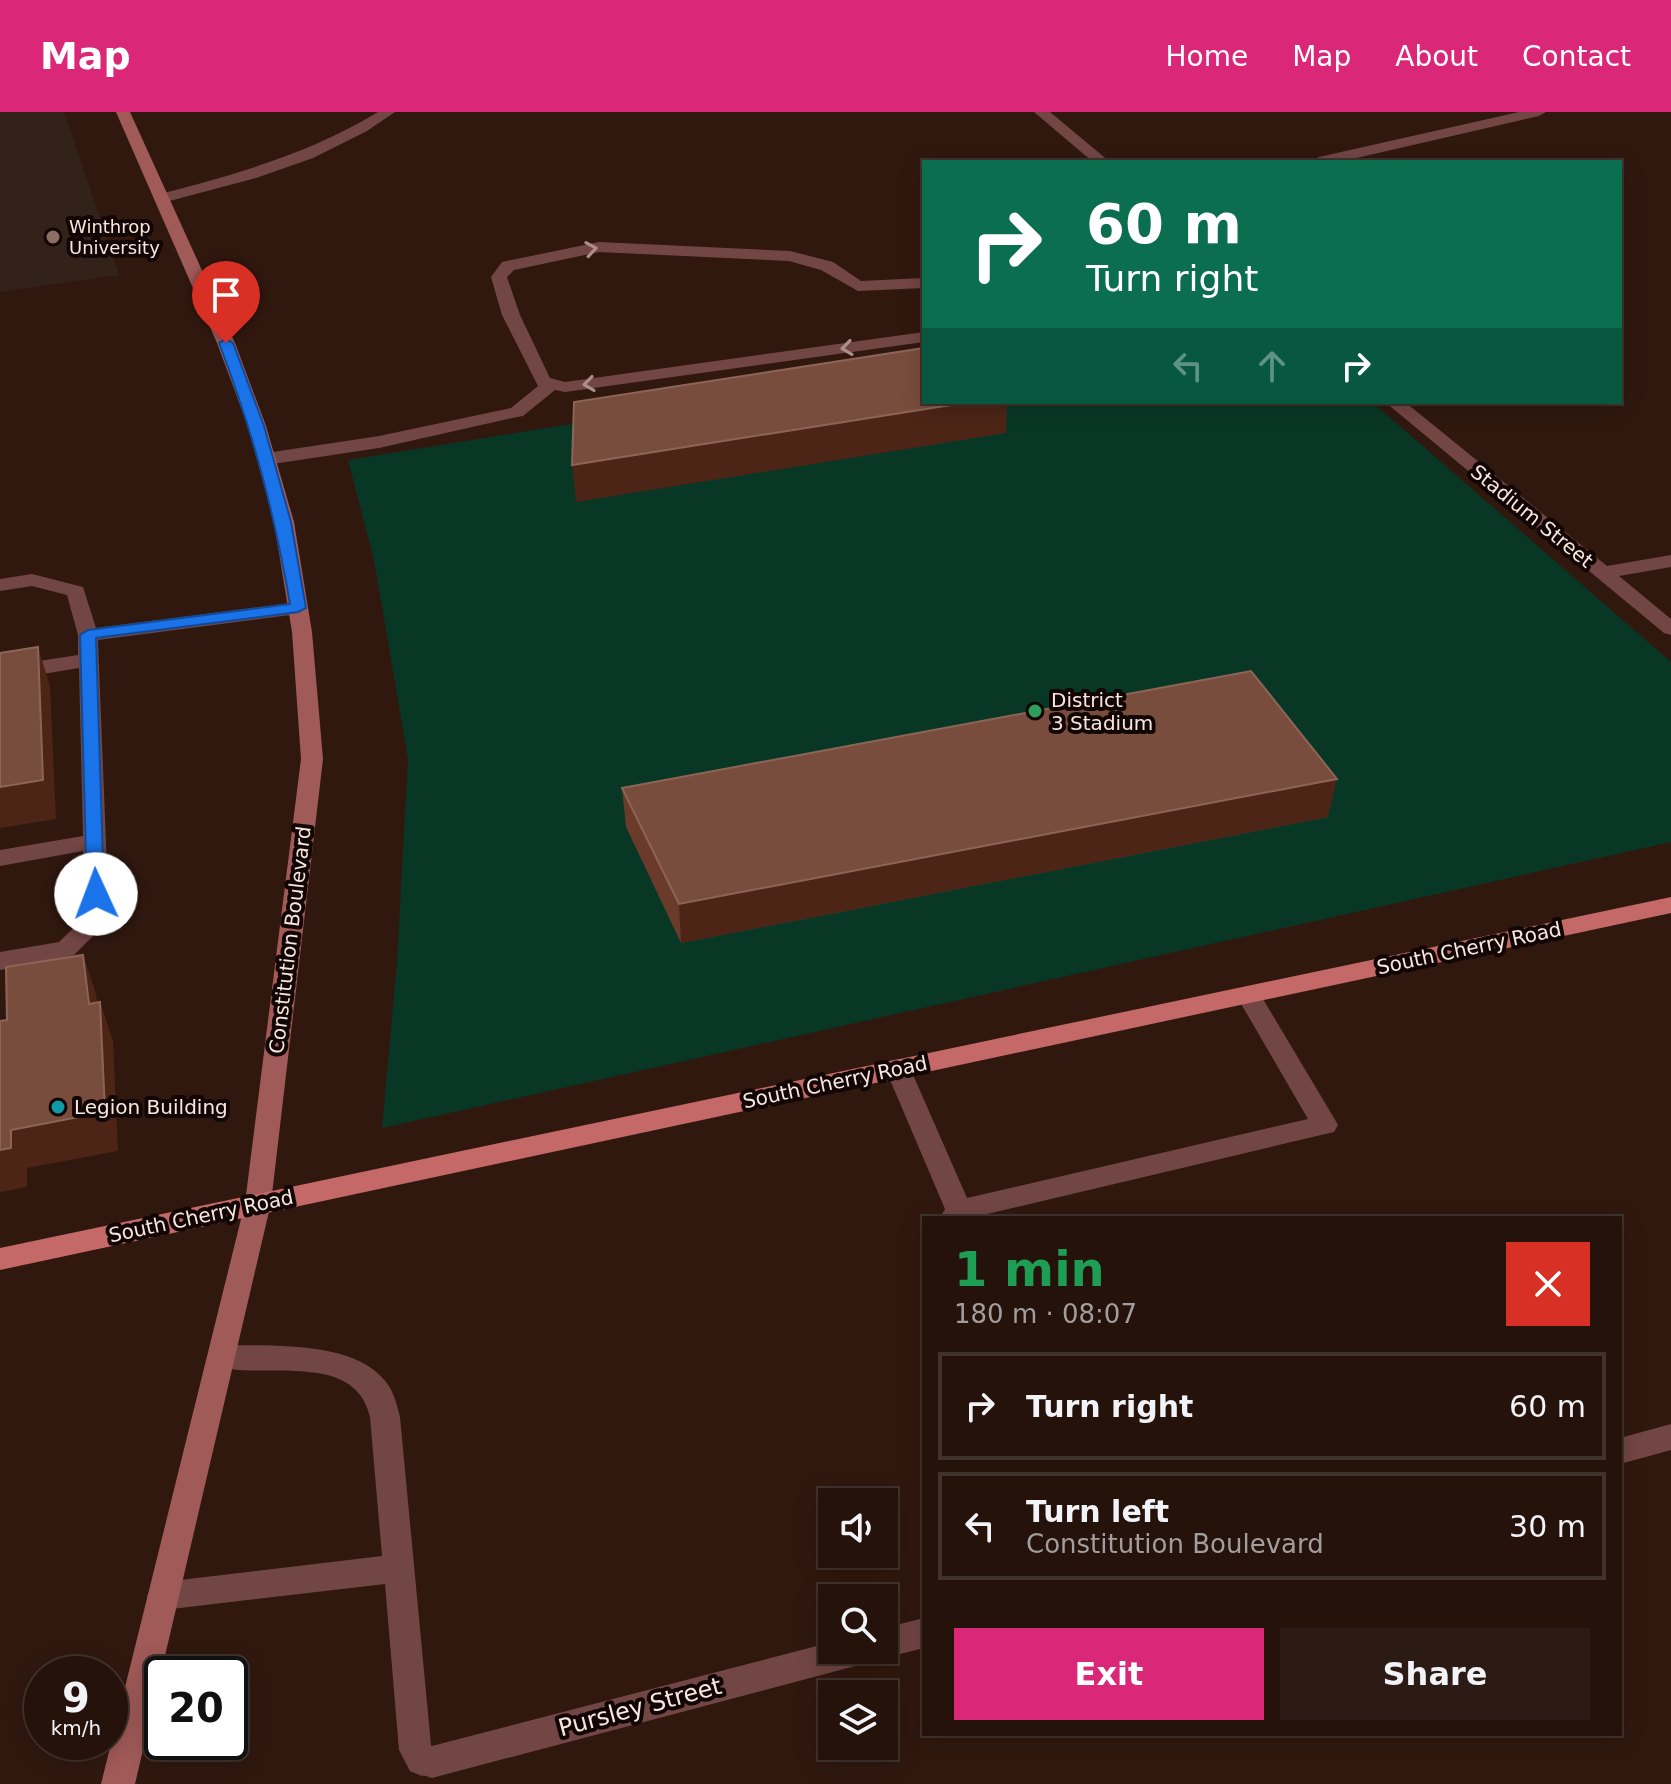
<!DOCTYPE html>
<meta charset="utf-8">
<style>
:root{--surface:#24120b;--page:#2c1b14;--text:#f1f3f6;--muted:#a39e9d;--line:#41322c;--accent:#db2777}
body{margin:0;font-family:"DejaVu Sans",sans-serif;background:var(--page);color:var(--text);height:100vh;display:flex;flex-direction:column;font-size:30px;white-space:nowrap}
*{box-sizing:border-box;margin:0}
p{font-size:26px;color:var(--muted)}
.icon{flex:none;width:44px;height:44px;fill:none;stroke:currentColor;stroke-width:2;stroke-linecap:round;stroke-linejoin:round}
.map{position:relative;flex:1;overflow:hidden}
.drawer{position:absolute;left:922px;top:1104px;width:700px;height:520px;display:flex;flex-direction:column;background:var(--surface);border-radius:0px;box-shadow:0 4px 20px #0003,0 0 0 2px var(--line)}
.drawer>*{flex:none}
.hud{position:absolute;left:922px;top:48px;width:700px;height:244px;border-radius:0px;box-shadow:0 4px 20px #0003,0 0 0 2px var(--line);background:#0b6e4f;color:#fff;overflow:hidden}
.controls{position:absolute;left:818px;top:1376px;display:grid;gap:16px}
.controls a{display:grid;place-items:center;width:80px;height:80px;border-radius:0px;background:var(--surface);box-shadow:0 4px 20px #0003,0 0 0 2px var(--line);font-size:40px}
.speed{position:absolute;left:24px;top:1544px;display:flex;gap:16px;font-size:40px;font-weight:700;text-align:center}
.speed>*{display:grid;place-content:center;width:104px;height:104px;border-radius:50%;background:var(--surface);box-shadow:0 4px 20px #0003,0 0 0 2px var(--line);line-height:1}
.speed small{font-size:20px;font-weight:400}
.speed .limit{border:4px solid #111;border-radius:12px;background:#fff;color:#111}
.pin{position:absolute;display:grid;place-items:center;width:68px;height:68px;color:#fff;margin:-82px -34px;border-radius:50% 50% 50% 0;rotate:-45deg;box-shadow:0 0 8px #0007}
.pin .icon{rotate:45deg}
.me{position:absolute;width:88px;margin:-44px;rotate:358deg;stroke-linejoin:round;filter:drop-shadow(0 0 6px #0008)}
.turn{display:flex;align-items:center;gap:28px;height:168px;padding:0 32px;font-size:36px}
.turn .icon{width:104px;height:104px;stroke-width:2.5}
.turn b{display:block;font-size:56px;line-height:68px}
.lanes{display:flex;align-items:center;height:76px;padding:0 32px;background:#0003;justify-content:center;gap:40px;direction:ltr}
.lanes .off{opacity:.35}
.round{display:grid;place-items:center;flex:none;width:84px;height:84px;border-radius:0px;background:var(--page)}
.overview{display:flex;align-items:center;justify-content:space-between;height:136px;padding:0 32px}
h1{font-size:48px;font-weight:700;line-height:60px;color:#1e9e55}
.cta{display:flex;gap:16px;margin-top:auto;padding:16px 32px}
.cta a{flex:1;height:92px;border-radius:0px;background:var(--accent);color:#fff;font-size:32px;font-weight:700;line-height:92px;text-align:center}
.cta a+a{background:var(--page);color:var(--text)}
ul{padding:0;list-style:none}
li{display:flex;align-items:center;gap:24px;height:108px;margin:0 16px 12px;padding:0 16px;border:4px solid var(--line);border-radius:0px}
li div{flex:1}
li b{display:block;font-size:30px}
li em{font-style:normal}
header{display:flex;align-items:center;gap:48px;box-sizing:border-box;height:112px;padding:0 40px;background:var(--accent);color:#fff}
header strong{font-size:38px}
nav{display:flex;gap:44px;margin-inline-start:auto;font-size:28px}
.map>svg:first-child{display:block}
.education{fill:#33221a}
.green{fill:#093726}
.lines{fill:none;stroke-linecap:round;stroke-linejoin:round}
.lane{fill:#724644;fill-rule:evenodd}
.street{fill:#724644;fill-rule:evenodd}
.secondary{fill:#a05a58;fill-rule:evenodd}
.primary{fill:#c46967;fill-rule:evenodd}
.wall{fill:#6a3b2a}
.shaded-wall{fill:#4c2517}
.building{fill:#794d3d;stroke:#8d6557;stroke-width:2}
.oneway{stroke:#ae8e8a}
.route{fill:#1a73e8;stroke:#114b97;stroke-width:2}
.education-dot{fill:#8d6e63;stroke:#110604;stroke-width:3}
.leisure-dot{fill:#2e9e5b;stroke:#110604;stroke-width:3}
.culture-dot{fill:#0f9aa8;stroke:#110604;stroke-width:3}
.labels{text-anchor:middle;stroke-width:8;stroke-linejoin:round;paint-order:stroke}
.far-poi-label{font-size:18px;fill:#f8e6e0;stroke:#110604;text-anchor:start}
.street-label{font-size:20px;fill:#f8e6e0;stroke:#110604}
.poi-label{font-size:20px;fill:#f8e6e0;stroke:#110604;text-anchor:start}
.near-street-label{font-size:24px;fill:#f8e6e0;stroke:#110604}
</style>
<header>
<strong>Map</strong>
<nav><a>Home</a><a>Map</a><a>About</a><a>Contact</a></nav>
</header>
<div class="map">
<svg width="1671" height="1672" viewBox="0 0 1671 1672">
<rect width="100%" height="100%" fill="#30180f"/>
<!-- education -->
<path class="education" d="M0 0H64L119 163 0 180Z"/>
<!-- green -->
<path class="green" d="M924 255V290H1372L1671 550V730L382 1016 397 850 408 647 374 448 348 348Z"/>
<g class="lines">
<!-- lane -->
<g class="lane">
<path d="M378 0H395L367 19 313 46 256 66 162 91 154 86 156 83C234 63 309 42 378 0Z"/>
<path d="M599 130 790 139 833 150 861 169 924 166V176L858 179 821 158 789 149 599 140 514 158 507 165 520 203 550 266 565 270 924 220V230L565 280 555 278 523 304 517 305 379 336 266 353 257 347 266 341 379 324 511 296 538 274 502 203 491 165 502 150Z"/>
<path d="M32 462 83 475 96 516 298 490 308 496 298 502 98 528 109 808 74 843 0 858V840L59 830 85 805 83 739 0 754V738L83 724 79 556 0 569V555L78 543V523L67 483 32 474 0 479V467Z"/>
<path d="M1248 874 1257 877 1334 1006 1338 1013 1334 1020 970 1106H940L945 1097 885 956 889 949 898 947 907 949 967 1086 1308 1007 1236 883 1239 877Z"/>
<path d="M221 1233C268 1234 355 1228 386 1270 394 1280 397 1293 400 1305L431 1633 438 1648 434 1659 422 1664 410 1659 399 1638 385 1472 163 1498 152 1494 147 1484 152 1474 163 1470 382 1444 370 1305C354 1236 260 1270 211 1253L207 1245 211 1237Z"/>
</g>
<!-- street -->
<g class="street">
<path d="M1034 0H1050L1110 50H1093Z"/>
<path d="M1519 0H1546L1539 4 1339 50H1311L1319 45Z"/>
<path d="M1385 290H1405L1607 454 1671 443V455L1619 464 1671 507V523L1664 521Z"/>
<path d="M1671 1312V1338L1620 1352V1326Z"/>
<path d="M924 1506V1536L884 1546 873 1542 870 1548 859 1553 432 1666 410 1659 406 1648 410 1637 422 1632 432 1634 832 1530V1538H884V1516Z"/>
</g>
<!-- secondary -->
<path class="secondary" d="M116 0H130L235 231 266 314 294 410 312 520 323 647 271 1091 135 1672H101L245 1091 301 647 292 520 274 410 248 314 217 231Z"/>
<!-- primary -->
<path class="primary" d="M1671 785V801L0 1158V1136Z"/>
</g>
<!-- wall -->
<path class="wall" d="M622 676 1328 705 681 831 626 715Z"/>
<!-- shaded-wall -->
<g class="shaded-wall">
<path d="M970 290H1007L1006 321 576 390 572 353Z"/>
<path d="M38 535 50 574 56 707 0 716V675Z"/>
<path d="M1337 667 1328 705 681 831 679 792Z"/>
<path d="M83 843 96 882 101 921 100 890 113 929 118 1039 27 1056V1075L0 1080V1038L89 892Z"/>
</g>
<!-- building -->
<g class="building">
<path d="M924 236V290H970L572 353 574 290Z"/>
<path d="M38 535 43 668 0 675V541Z"/>
<path d="M1251 559 1337 667 679 792 622 676Z"/>
<path d="M83 843 89 892 100 890 105 1000 11 1018V1036L0 1038V909L7 908 6 855Z"/>
</g>
<!-- one-way arrows -->
<defs><path id="oneway-chevron" d="M-2-3.5L2.5 0L-2 3.5" fill="none" stroke-width="1.6" stroke-linecap="round" stroke-linejoin="round" transform="scale(2)"/></defs>
<g class="oneway">
<use href="#oneway-chevron" transform="translate(591 137) rotate(-9)"/>
<use href="#oneway-chevron" transform="translate(847 236) rotate(172)"/>
<use href="#oneway-chevron" transform="translate(589 272) rotate(172)"/>
</g>
<!-- route -->
<path class="route" d="M226 227 233 231 264 314 291 410 306 496 298 500 96 526 104 782 96 788 87 782 80 523 88 518 290 492C274 399 253 320 219 231Z"/>
<!-- markers -->
<circle class="education-dot" cx="53" cy="125" r="8"/>
<circle class="leisure-dot" cx="1035" cy="599" r="8"/>
<circle class="culture-dot" cx="58" cy="995" r="8"/>
<g class="labels">
<!-- far-poi labels -->
<g class="far-poi-label">
<text x="69" y="121">Winthrop<tspan x="69" dy="21">University</tspan></text>
</g>
<!-- street labels -->
<g class="street-label">
<text transform="translate(1532 404) rotate(39)" y="7">Stadium Street</text>
<text transform="translate(290 828) rotate(-83)" y="7">Constitution Boulevard</text>
<text transform="translate(1469 836) rotate(-12)" y="7">South Cherry Road</text>
<text transform="translate(835 970) rotate(-12)" y="7">South Cherry Road</text>
<text transform="translate(201 1104) rotate(-12)" y="7">South Cherry Road</text>
</g>
<!-- poi labels -->
<g class="poi-label">
<text x="1051" y="595">District<tspan x="1051" dy="23">3 Stadium</tspan></text>
<text x="74" y="1002">Legion Building</text>
</g>
<!-- near-street labels -->
<g class="near-street-label">
<text transform="translate(640 1595) rotate(-15)" y="8">Pursley Street</text>
</g>
</g>
</svg>
<div class="controls">
<a><svg class="icon" aria-label="sound" viewBox="0 0 24 24"><path d="M4 9h4l5-4v14l-5-4H4zM17 9q2 3 0 6"/></svg></a>
<a><svg class="icon" aria-label="search" viewBox="0 0 24 24"><circle cx="10" cy="10" r="6"/><path d="M15 15l6 6"/></svg></a>
<a><svg class="icon" aria-label="layers" viewBox="0 0 24 24"><path d="M12 4l9 5-9 5-9-5zM3 14l9 5 9-5"/></svg></a>
</div>
<div class="speed"><div>9<small>km/h</small></div><div class="limit">20</div></div>
<div class="pin" style="left:226px;top:231px;background:#d93025"><svg class="icon" aria-label="arrive" viewBox="0 0 24 24"><path d="M6 21V4h12l-3 4 3 4H6"/></svg></div>
<svg class="me" style="left:96px;top:782px" viewBox="-20 -20 40 40"><circle r="19" fill="#fff"/><path d="M0-13L10 11 0 6-10 11z" fill="#1a73e8"/></svg>
<div class="hud">
<div class="turn"><svg class="icon" aria-label="right" viewBox="0 0 24 24"><path d="M7 20v-9h11M14 6l5 5-5 5"/></svg><div><b>60 m</b>Turn right</div></div>
<div class="lanes"><svg class="icon off" aria-label="left" viewBox="0 0 24 24"><path d="M17 20v-9H6M10 6l-5 5 5 5"/></svg><svg class="icon off" aria-label="ahead" viewBox="0 0 24 24"><path d="M12 20V5M6 11l6-6 6 6"/></svg><svg class="icon" aria-label="right" viewBox="0 0 24 24"><path d="M7 20v-9h11M14 6l5 5-5 5"/></svg></div>
</div>
<section class="drawer">
<div class="overview"><div><h1>1 min</h1><p>180 m · 08:07</p></div><a class="round" style="background:#d93025;color:#fff"><svg class="icon" aria-label="close" viewBox="0 0 24 24"><path d="M6 6l12 12M18 6L6 18"/></svg></a></div>
<ul>
<li><svg class="icon" aria-label="right" viewBox="0 0 24 24"><path d="M7 20v-9h11M14 6l5 5-5 5"/></svg><div><b>Turn right</b></div><em>60 m</em></li>
<li><svg class="icon" aria-label="left" viewBox="0 0 24 24"><path d="M17 20v-9H6M10 6l-5 5 5 5"/></svg><div><b>Turn left</b><p>Constitution Boulevard</p></div><em>30 m</em></li>
</ul>
<div class="cta"><a>Exit</a><a>Share</a></div>
</section>
</div>
